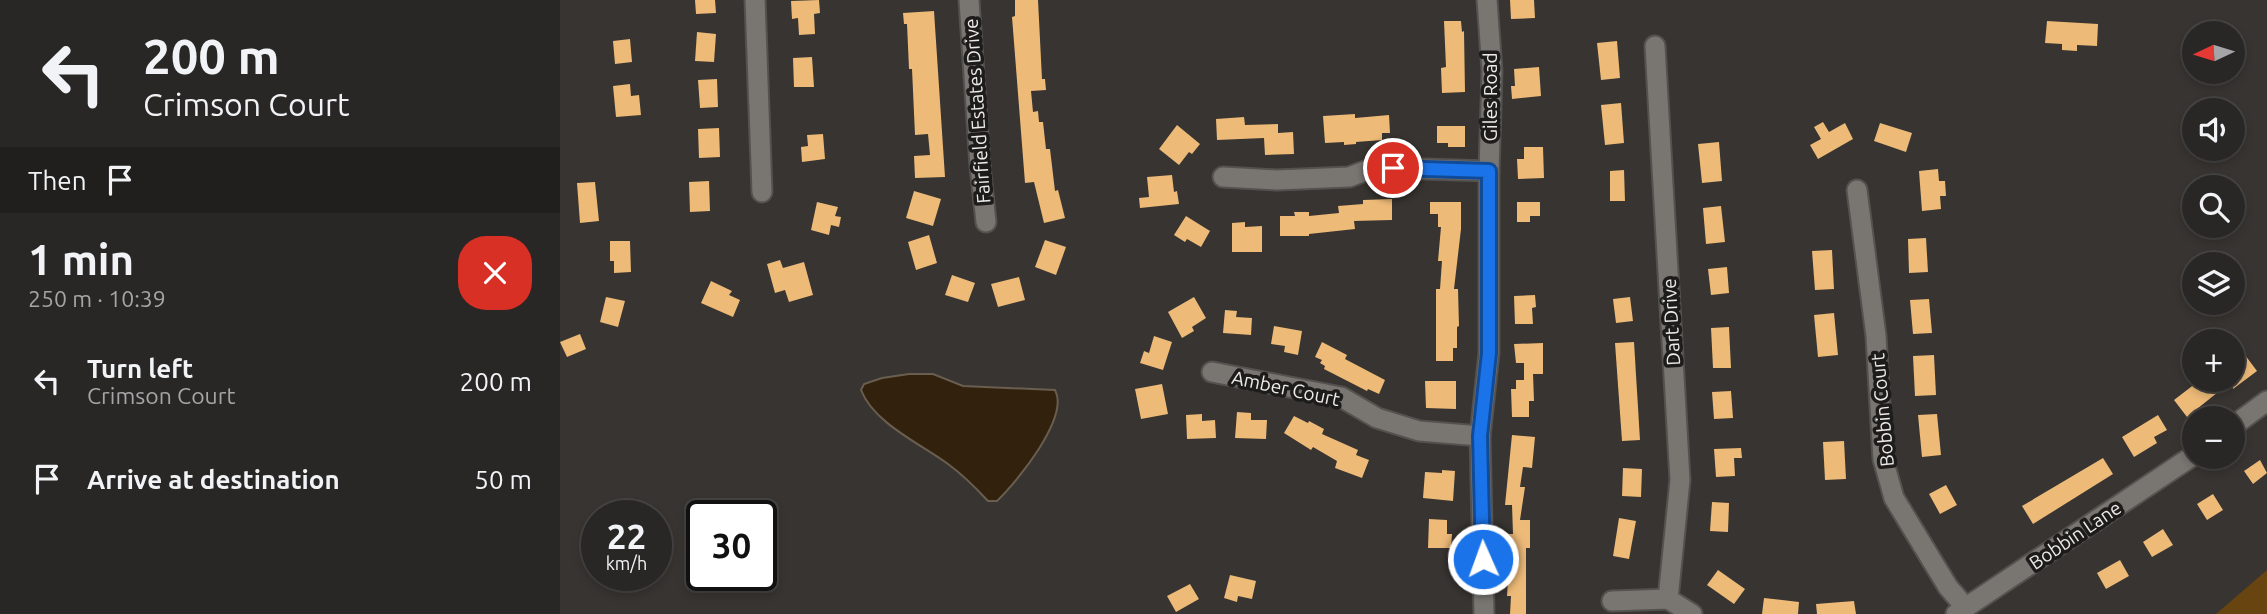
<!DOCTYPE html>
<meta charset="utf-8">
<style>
:root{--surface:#292725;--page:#312f2d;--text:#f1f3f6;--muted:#a5a5a7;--line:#454442}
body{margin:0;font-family:Ubuntu,sans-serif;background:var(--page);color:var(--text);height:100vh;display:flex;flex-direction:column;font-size:26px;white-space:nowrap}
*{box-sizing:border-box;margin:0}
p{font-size:23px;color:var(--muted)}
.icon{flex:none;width:38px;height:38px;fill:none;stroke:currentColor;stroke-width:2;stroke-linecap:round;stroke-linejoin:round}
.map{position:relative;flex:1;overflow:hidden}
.sheet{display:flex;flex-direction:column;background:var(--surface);width:560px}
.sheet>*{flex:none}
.banner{background:#292725;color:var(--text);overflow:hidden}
.needle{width:46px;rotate:266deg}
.controls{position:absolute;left:1622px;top:21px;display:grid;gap:14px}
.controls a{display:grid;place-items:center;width:63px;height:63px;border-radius:50%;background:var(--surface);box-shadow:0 4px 10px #0003,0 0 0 2px var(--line);font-size:35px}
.speed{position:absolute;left:21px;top:500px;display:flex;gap:14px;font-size:35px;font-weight:700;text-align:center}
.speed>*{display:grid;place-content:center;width:91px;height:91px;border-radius:50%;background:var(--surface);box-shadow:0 4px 10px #0003,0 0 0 2px var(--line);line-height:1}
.speed small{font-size:18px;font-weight:400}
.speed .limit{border:4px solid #111;border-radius:10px;background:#fff;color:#111}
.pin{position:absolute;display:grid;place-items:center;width:60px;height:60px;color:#fff;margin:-30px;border:4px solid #fff;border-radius:50%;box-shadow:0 2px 7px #0007}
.me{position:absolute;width:77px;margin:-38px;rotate:358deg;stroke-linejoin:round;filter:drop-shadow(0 0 5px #0008)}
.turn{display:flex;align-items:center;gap:24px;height:147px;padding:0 28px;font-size:32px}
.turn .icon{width:91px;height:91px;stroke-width:2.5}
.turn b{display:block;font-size:49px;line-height:60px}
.then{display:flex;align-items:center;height:66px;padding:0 28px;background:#0003;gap:14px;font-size:26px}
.round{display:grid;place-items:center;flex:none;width:74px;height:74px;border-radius:28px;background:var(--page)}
.headline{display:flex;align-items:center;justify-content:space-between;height:119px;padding:0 28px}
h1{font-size:42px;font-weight:700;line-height:52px}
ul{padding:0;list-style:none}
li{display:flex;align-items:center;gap:21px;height:98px;padding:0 28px}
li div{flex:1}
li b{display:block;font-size:26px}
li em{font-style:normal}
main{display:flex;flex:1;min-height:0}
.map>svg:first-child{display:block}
.green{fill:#684510}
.water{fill:#32220d;stroke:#6a5e4f;stroke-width:2}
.building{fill:#edba78}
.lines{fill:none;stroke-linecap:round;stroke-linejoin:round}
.minor-casing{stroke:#54524f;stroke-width:23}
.minor{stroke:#797672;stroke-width:19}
.route-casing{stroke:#114b97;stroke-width:18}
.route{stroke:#1a73e8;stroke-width:12}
.labels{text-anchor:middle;stroke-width:7;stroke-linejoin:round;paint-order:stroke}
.street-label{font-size:19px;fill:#ecebe8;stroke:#1d1c1b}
</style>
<main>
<section class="sheet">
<div class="banner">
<div class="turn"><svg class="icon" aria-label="left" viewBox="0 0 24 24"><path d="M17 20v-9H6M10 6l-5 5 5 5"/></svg><div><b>200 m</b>Crimson Court</div></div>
<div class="then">Then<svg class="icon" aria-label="arrive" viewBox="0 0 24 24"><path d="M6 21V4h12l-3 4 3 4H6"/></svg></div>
</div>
<div class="headline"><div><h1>1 min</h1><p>250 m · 10:39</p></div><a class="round" style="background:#d93025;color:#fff"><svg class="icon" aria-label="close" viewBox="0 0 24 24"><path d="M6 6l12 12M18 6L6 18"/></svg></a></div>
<ul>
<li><svg class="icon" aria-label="left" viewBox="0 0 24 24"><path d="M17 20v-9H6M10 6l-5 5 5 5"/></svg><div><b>Turn left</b><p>Crimson Court</p></div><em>200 m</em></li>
<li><svg class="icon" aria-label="arrive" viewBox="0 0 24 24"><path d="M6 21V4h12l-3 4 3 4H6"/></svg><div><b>Arrive at destination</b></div><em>50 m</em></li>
</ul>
</section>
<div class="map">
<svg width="1707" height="614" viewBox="0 0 1707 614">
<rect width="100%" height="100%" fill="#373431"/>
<!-- green -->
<path class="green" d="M1707 570V614H1656Z"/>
<!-- water -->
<path class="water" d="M349 374H373L403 386 495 390C510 417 457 482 437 501H428C416 488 403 475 388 464 359 443 314 423 301 390L304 384 322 378Z"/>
<!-- building -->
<g class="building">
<path d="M135 0H155L156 13 136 14Z"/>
<path d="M259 0 260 13 254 14 255 34 239 35 238 18 232 19 231 1Z"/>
<path d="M455 0H478L482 79H485L486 90 471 91 473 112 478 111 479 122H483L486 149H490L495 191 498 190 505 218 484 223 474 182 465 183 452 17 455 16Z"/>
<path d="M950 0H974L975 18 951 19Z"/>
<path d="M374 11 385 177 355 178 354 156 370 155 368 134 355 135 352 69H349L347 24H344L343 13Z"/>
<path d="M884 21H901L902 32 904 31 905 92 882 93 881 68 886 67Z"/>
<path d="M1487 21 1538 24 1537 46 1517 45V51L1502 50V44L1485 43Z"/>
<path d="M137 32 156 34 154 62 135 61Z"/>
<path d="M70 39 72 62 55 64 53 41Z"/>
<path d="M1057 41 1060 78 1041 80 1037 43Z"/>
<path d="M252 57 254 87H234L233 58Z"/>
<path d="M979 67 981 96 952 99 951 86H955L954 69Z"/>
<path d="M157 79 158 107 140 108 138 80Z"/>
<path d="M70 84 71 96 79 95 81 115 56 117 53 86Z"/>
<path d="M1061 103 1064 143 1045 145 1041 105Z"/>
<path d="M795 114V118L829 115 830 133H822V140L796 142V144L784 145V142L765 143 763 116Z"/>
<path d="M684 117 685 125 718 124V133L733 132 734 154 705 155 704 138 657 140 656 119Z"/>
<path d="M1263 122 1269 132 1285 123 1293 139 1258 159 1250 145 1261 139 1254 127Z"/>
<path d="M1320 123 1352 133 1346 152 1314 141Z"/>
<path d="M617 125 640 144 632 154 629 152 619 165 599 149Z"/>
<path d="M877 126H905V147H888V143H877Z"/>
<path d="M159 128 160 157 139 158 138 129Z"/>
<path d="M263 134 265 159 242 162 241 147 248 146 247 135Z"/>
<path d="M1159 142 1162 181 1142 183 1138 144Z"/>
<path d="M964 147H983L984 178 958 179 957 159H964Z"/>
<path d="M1378 169 1379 181H1385L1386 196H1380L1381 209 1362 211 1359 171Z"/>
<path d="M1064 170 1065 201H1050V171Z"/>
<path d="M612 175 614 192 617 191 619 204 580 208 579 198 589 197 587 177Z"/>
<path d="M149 181 150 211 130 212 129 182Z"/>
<path d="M35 182 39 221 20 223 17 183Z"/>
<path d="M354 191 381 199 373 226 346 218Z"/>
<path d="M832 199V220L794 221 795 229 749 234V236H720V216H735L734 212H749V216L779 213 778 206 803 204V200Z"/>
<path d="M257 202 278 207 275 216 281 217 279 227 271 225 269 235 251 230Z"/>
<path d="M870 202H901V229L894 289H898L899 326 897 327V348H893V361H876V289H880L882 261H878L881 227H878V214H870Z"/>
<path d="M957 202H980V216H970V222H957Z"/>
<path d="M1161 206 1165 242 1146 244 1143 208Z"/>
<path d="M626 216 650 231 641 247 627 239 625 242 614 235Z"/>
<path d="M685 222V227L702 226V252H672V223Z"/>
<path d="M369 235 377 263 356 270 348 242Z"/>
<path d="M1366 238 1368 272 1349 273 1348 239Z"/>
<path d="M485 240 506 247 496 275 475 267Z"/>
<path d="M50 241H70L71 272 54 273V261H50Z"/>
<path d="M1272 250 1274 289 1255 290 1252 251Z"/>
<path d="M220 260 223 268 244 262 253 295 229 302 225 290 215 293 207 264Z"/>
<path d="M1167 267 1169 293 1151 295 1148 269Z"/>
<path d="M392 275 415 283 408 302 385 295Z"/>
<path d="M459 277 465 300 438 307 431 284Z"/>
<path d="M151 281 172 291 169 295 180 300 173 317 141 303Z"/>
<path d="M975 295 976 307 972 308 973 324H955L954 296Z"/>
<path d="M46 297 65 301 58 327 40 322Z"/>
<path d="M634 297 646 318 632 327 634 331 622 338 608 312Z"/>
<path d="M1070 297 1073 321 1056 323 1053 299Z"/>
<path d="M1369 299 1372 333 1353 334 1350 300Z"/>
<path d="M665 310 677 311 676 317 692 318 691 335 663 333Z"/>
<path d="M1274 313 1278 355 1258 357 1254 315Z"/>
<path d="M714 326 742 331 738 355 724 352 725 346 711 344Z"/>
<path d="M1169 327 1171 368H1153L1151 328Z"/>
<path d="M20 334 26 349 7 357 0 342Z"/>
<path d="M594 336 612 342 603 370 580 363 584 351 589 353Z"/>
<path d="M762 342 787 355 785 359 825 380 819 394 808 389 807 391 764 369 765 366 760 363 762 360 755 357Z"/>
<path d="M1074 342 1080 440 1062 441 1055 343Z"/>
<path d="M983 343V374H973L974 401H969V417H952L951 389H956V380H964V363H956L954 344Z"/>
<path d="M1374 355 1376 395 1355 396 1353 356Z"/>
<path d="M1685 355 1697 371 1673 389V380L1627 417 1614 400 1640 380H1673V364Z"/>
<path d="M865 381H896V409L866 408Z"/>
<path d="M602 384 608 414 581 419 575 389Z"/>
<path d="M1171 391 1173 418 1154 419 1152 392Z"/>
<path d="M677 412 691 413V420H707L706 439 675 438Z"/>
<path d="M642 414V421L655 420 656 438 627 439 626 415Z"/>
<path d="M1377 414 1381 455 1362 457 1358 415Z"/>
<path d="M1598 415 1607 430 1594 437 1597 443 1574 457 1562 437Z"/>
<path d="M734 416 748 423 749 421 764 429 762 434 798 450 796 455 809 460 802 478 775 468 777 461 753 447 751 450 724 433Z"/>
<path d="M952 435 975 437 972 468 963 467 960 487H965L960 520H970V548H966V614H950L951 596H947L950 549H946V534H953L952 505H945Z"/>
<path d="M1284 441 1286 479 1265 480 1263 442Z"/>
<path d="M1181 448 1182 458H1174L1175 476 1156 477 1154 449Z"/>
<path d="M1543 458 1553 474 1473 524 1462 506Z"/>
<path d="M1700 460 1707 473 1693 484 1684 471Z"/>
<path d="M1063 468 1082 469 1081 497 1062 496Z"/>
<path d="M882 470 895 471 893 501 863 498 865 472 882 473Z"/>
<path d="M1386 485 1397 505 1380 514 1369 494Z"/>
<path d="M1653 494 1663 510 1647 520 1637 504Z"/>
<path d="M1152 502 1169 503 1168 532 1150 531Z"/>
<path d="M1059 518 1076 521 1069 559 1053 556Z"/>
<path d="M869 519 887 520V534H892L891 548H868Z"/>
<path d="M1603 529 1613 545 1592 557 1583 542Z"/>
<path d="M1560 560 1569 576 1546 589 1537 573Z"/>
<path d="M1158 570 1185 589 1174 604 1147 585Z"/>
<path d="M670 575 696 581 692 599 678 596 677 602 664 598Z"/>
<path d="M630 584 639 599 616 612 607 596Z"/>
<path d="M1204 598 1239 602 1238 614H1202Z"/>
<path d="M1294 601 1296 614H1257L1256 604Z"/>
</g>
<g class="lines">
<!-- minor casing -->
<g class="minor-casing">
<g id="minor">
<path d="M195 0 202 192"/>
<path d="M409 0 420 166 426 222"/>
<path d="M1095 46 1120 480 1108 599"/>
<path d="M663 177 717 180 789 177 805 171 833 168 929 171"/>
<path d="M1297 190 1316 336 1323 459 1334 498 1388 587 1406 608"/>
<path d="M652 372 781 397 817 418 859 431 920 436"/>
<path d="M1673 426 1707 401"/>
<path d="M1052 601 1108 599 1132 614"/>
<path d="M924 614 920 436 929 353V171L932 71 927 0"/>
<path d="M1396 614 1634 455"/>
</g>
</g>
<!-- minor -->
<use href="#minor" class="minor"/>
</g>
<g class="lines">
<!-- route casing -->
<g class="route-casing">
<path id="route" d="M833 168 929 171V353L920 436 923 559"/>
</g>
<!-- route -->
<use href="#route" class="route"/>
</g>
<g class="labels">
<!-- street labels -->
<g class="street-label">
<text transform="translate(930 97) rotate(-90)" y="7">Giles Road</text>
<text transform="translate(417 111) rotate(-94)" y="7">Fairfield Estates Drive</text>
<text transform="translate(1111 322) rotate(-93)" y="7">Dart Drive</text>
<text transform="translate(726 388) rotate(12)" y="7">Amber Court</text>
<text transform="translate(1322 410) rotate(-95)" y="7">Bobbin Court</text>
<text transform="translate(1515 535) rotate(-34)" y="7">Bobbin Lane</text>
</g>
</g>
</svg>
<div class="controls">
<a><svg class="needle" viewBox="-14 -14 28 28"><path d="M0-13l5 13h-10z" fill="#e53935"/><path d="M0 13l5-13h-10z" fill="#a5a5a7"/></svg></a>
<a><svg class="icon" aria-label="sound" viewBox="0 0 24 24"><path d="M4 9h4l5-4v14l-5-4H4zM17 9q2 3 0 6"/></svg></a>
<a><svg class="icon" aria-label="search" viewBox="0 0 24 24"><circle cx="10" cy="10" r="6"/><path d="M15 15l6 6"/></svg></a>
<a><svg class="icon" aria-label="layers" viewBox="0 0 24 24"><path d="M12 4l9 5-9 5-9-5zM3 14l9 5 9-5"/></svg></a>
<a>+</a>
<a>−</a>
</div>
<div class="speed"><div>22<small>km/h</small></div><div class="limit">30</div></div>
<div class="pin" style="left:833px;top:168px;background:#d93025"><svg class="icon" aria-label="arrive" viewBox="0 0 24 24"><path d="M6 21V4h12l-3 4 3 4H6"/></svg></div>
<svg class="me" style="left:923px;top:559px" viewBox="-20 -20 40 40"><circle r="17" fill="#1a73e8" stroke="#fff" stroke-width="3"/><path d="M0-11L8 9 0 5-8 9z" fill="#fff"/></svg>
</div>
</main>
